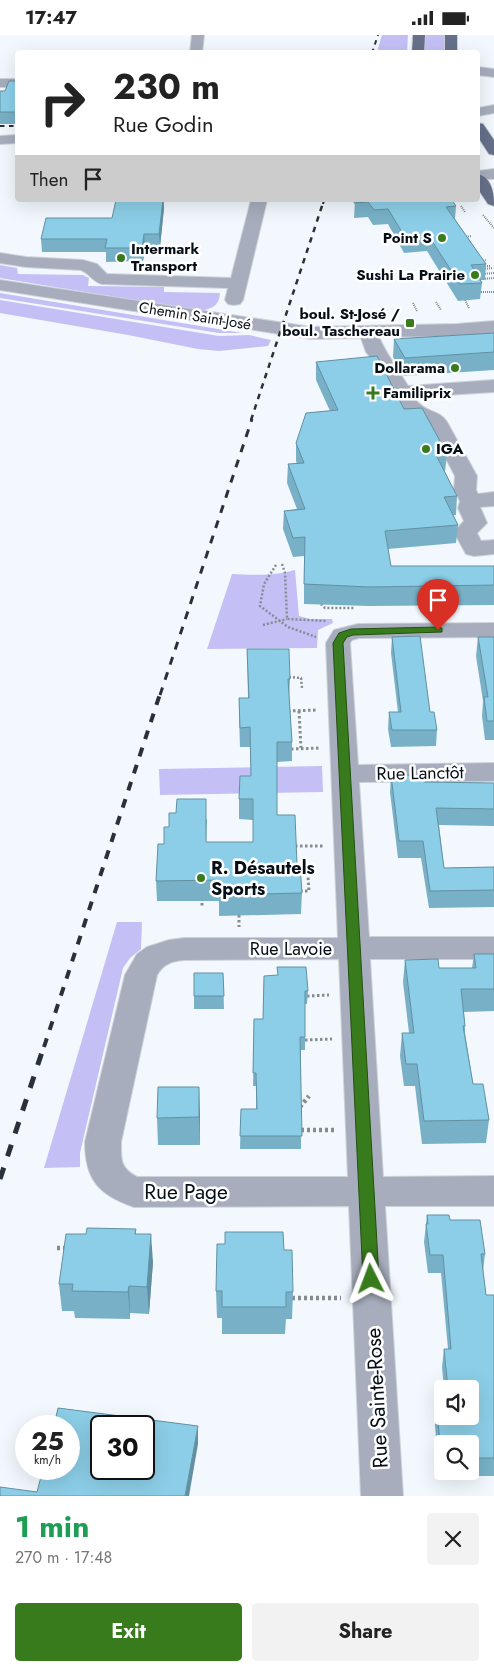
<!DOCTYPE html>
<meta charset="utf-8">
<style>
:root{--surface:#fff;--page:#f2f2f2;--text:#222;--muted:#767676;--accent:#387b1c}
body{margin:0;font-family:Jost,sans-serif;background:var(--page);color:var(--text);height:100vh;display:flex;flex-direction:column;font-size:19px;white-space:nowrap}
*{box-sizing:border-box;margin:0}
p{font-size:16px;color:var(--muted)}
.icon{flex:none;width:28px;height:28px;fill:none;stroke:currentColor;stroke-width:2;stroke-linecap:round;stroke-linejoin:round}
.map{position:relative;height:1461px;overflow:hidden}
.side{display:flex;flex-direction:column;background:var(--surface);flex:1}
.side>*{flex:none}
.banner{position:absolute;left:15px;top:15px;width:465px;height:152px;border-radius:5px;box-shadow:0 5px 20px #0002;background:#fff;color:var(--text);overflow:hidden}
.buttons{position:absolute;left:434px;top:1345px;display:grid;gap:10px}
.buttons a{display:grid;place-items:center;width:45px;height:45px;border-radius:5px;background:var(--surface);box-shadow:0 5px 20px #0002;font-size:25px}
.speed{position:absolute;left:15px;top:1380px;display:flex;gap:10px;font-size:25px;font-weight:700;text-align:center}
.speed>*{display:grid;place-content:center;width:65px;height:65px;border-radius:50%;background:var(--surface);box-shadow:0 5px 20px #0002;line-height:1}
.speed small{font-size:12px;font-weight:400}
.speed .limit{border:2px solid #111;border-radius:8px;background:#fff;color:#111}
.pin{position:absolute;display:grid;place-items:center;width:42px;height:42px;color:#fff;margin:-51px -21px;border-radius:50% 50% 50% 0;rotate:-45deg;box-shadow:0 0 5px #0007}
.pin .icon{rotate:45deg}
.me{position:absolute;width:55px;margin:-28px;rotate:357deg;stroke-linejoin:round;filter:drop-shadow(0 0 4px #0008)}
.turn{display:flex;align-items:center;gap:18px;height:105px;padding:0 15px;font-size:22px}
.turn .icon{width:65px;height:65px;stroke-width:2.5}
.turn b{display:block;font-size:35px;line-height:42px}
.then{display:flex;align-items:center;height:48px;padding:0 15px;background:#0003;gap:10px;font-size:19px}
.round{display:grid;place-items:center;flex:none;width:52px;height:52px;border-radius:5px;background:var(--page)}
.head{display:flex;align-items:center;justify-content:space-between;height:85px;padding:0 15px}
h1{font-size:30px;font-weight:700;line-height:38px;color:#1e9e55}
.button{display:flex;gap:10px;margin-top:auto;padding:10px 15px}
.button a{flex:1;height:58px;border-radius:5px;background:var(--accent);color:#fff;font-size:20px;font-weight:700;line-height:58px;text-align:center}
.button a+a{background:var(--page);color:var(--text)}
.status{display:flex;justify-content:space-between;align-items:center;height:35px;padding:0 25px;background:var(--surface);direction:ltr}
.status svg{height:14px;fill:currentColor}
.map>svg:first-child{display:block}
.green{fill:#c4c0f6}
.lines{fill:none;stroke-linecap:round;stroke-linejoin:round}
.minor-casing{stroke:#ccd3d8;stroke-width:2}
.major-casing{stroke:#ccd3d8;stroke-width:2}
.path-far3{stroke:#848c92;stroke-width:2;stroke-dasharray:1 1;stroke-linecap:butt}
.path-far2{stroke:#848c92;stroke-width:2.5;stroke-dasharray:2 2;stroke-linecap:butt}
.path-far1{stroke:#848c92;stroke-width:3;stroke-dasharray:2.5 2.5;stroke-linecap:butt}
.path{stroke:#848c92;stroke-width:4.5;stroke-dasharray:3 3;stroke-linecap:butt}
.minor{fill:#a7adbc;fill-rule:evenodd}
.major{fill:#66708a;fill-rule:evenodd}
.rail-far4{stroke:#283039;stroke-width:2;stroke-dasharray:4.5 4.5;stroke-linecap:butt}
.rail-far3{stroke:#283039;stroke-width:2.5;stroke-dasharray:5.5 5.5;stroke-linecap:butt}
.rail-far2{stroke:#283039;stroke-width:3;stroke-dasharray:8 8;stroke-linecap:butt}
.rail-far1{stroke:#283039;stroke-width:4;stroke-dasharray:9 9;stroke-linecap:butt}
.rail{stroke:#283039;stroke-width:5;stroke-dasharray:12 12;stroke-linecap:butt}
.wall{fill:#78b1c7;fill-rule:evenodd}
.shaded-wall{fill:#6290a2}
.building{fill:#8ccee7;stroke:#6290a2;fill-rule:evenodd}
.route{fill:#387b1c;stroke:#245012}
.poi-dot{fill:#387b1c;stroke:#fff;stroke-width:2}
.labels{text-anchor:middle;stroke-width:5;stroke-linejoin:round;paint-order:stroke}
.far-poi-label{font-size:15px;font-weight:bold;fill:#050e17;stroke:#fff;text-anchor:end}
.far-street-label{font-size:15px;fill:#050e17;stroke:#fff}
.street-label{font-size:18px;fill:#050e17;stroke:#fff}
.poi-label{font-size:18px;font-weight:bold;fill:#050e17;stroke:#fff;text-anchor:start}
.near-street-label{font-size:21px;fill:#050e17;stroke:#fff}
</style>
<div class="status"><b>17:47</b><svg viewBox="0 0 49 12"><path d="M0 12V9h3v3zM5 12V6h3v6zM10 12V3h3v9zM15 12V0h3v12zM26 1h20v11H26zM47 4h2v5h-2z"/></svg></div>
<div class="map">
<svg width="494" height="1461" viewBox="0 0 494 1461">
<rect width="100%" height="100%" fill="#f2f8fd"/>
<!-- green -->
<g class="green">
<path d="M382 0H408L407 17H377Z"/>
<rect x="425" y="0" width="19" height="17"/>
<path d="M0 230 17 233 18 239 83 240 89 243 88 251 164 252V257L220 258C219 271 213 273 201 276L0 243Z"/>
<path d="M0 258 242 298H219L0 263Z"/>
<path d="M0 265 219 301 249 300 271 305 268 311 219 316 198 314 128 300 0 278Z"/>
<path d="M295 535 299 581 310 584H332L333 588 318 595 317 613 207 614 232 539C255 540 274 541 295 535Z"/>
<path d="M322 731 323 757 160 760 159 734Z"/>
<path d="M117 887H142L141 914 130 923 123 933 80 1118V1132L44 1133Z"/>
</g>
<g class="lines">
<!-- minor casing -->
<g class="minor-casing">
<g id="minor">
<path d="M192 0H204L202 18H190Z"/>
<path d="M478 32 494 34V42L478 40Z"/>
<rect x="0" y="44" width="18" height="8"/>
<path d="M494 70V78L478 81V73Z"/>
<path d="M18 100V108L0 109V101Z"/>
<path d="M494 134V144H478V136Z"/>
<path d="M251 165H267L243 265 240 269 234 270 228 269 225 265 228 253 102 249C93 247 89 238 81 235L26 232 0 228V218L26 222 83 225 97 229 107 239 231 243Z"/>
<path d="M0 245 311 292 457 289 494 286V298L457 301 379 302C386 319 398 334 408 351L494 345V357L414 362C423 378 439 374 447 387L477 441 476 455 478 459 494 457V471L480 472 487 488 477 498 481 506 494 505V519L474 521 466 519 454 497 464 486 458 473 460 466 454 455 455 441 429 391 404 379 401 375 375 327 366 317 361 303 311 304 0 255Z"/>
<path d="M494 588V602L359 603 352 605 350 608 358 730 494 728V746L359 747 369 902H494V924H370L383 1142 494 1141V1171H385L403 1461H361L349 1171 134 1172C99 1160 85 1145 85 1107L125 940 137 919 147 912 169 905 184 903H338L326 608 334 595 358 589ZM339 924 348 1142H137C120 1133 121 1125 121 1107L157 940C163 929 172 926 184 925Z"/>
</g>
</g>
<!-- major casing -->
<g class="major-casing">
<g id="major">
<path d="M413 0H425L424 18H412Z"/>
<rect x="445" y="0" width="12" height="18"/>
<path d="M478 88 483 89 494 105V120L489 119 478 102Z"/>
<path d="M478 139C492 143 494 158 494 171L488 169 478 154Z"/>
</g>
</g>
<!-- path-far3 -->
<g class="path-far3">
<path d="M461 171 465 177"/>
<path d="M483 180 494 193"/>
<path d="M464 202 471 201"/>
<path d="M479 226 487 225"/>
<path d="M483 231H491"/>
<path d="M483 234 493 233"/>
<path d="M481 239 494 238"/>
<path d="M483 244 494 243"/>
<path d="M477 257H494"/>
<path d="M465 265 469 273"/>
<path d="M436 267 441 275"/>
<path d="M413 268 417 276"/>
</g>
<!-- path-far2 -->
<g class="path-far2">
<path d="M282 529 285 538 287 584 326 586"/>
<path d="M276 530 264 549 260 571 288 592 316 602"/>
<path d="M321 569 325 573H354"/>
<path d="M263 590 287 584"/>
<path d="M289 642 301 643 302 653"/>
</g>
<!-- path-far1 -->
<g class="path-far1">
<path d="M288 676 318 675"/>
<path d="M299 676 301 713"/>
<path d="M291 714 320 713"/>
<path d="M295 811H324"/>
<path d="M300 856H309L308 842"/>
<path d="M202 863V873"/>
<path d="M239 880V892"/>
<path d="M307 961 329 960"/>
<path d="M305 1005 332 1004"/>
</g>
<!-- path -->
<g class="path">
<path d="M300 1072 309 1061"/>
<path d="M301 1095H336"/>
<path d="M57 1213H67"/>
<path d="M292 1263H341"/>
</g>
<!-- minor -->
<use href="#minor" class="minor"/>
<!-- major -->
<use href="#major" class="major"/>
<!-- rail-far4 -->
<g class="rail-far4">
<path d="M372 18 378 0"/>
<path d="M0 91H18"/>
<path d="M323 169 324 165"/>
</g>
<!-- rail-far3 -->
<path class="rail-far3" d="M251 385 323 168"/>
<!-- rail-far2 -->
<path class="rail-far2" d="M160 660 252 384"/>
<!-- rail-far1 -->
<path class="rail-far1" d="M44 1012 160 659"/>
<!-- rail -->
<path class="rail" d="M0 1144 44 1011"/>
</g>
<!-- wall -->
<g class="wall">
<path d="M18 46V89H0V56H5Z"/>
<path d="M116 165H164V173L160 212H145L143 226 106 227V217H42L41 204 112 183Z"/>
<path d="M355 165 456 171 455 184 486 229 485 245H481L482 248 480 264 458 266 427 216 404 218 388 189 373 190 368 182 354 183Z"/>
<path d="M494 298V335L404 341 393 322 394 304Z"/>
<path d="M316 327 404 374 447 419 445 437 457 461 456 480H453L458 490 456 508 388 514 391 531H494V570L369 571 304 569V521L293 522 283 494 284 476 297 474 287 448 288 429H297L296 426V408L330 376 316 345Z"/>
<path d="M392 602 430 677 437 695 436 711 391 712 388 694 389 677H398L391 618Z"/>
<path d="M478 602H494V705H485L482 681 483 666 476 621Z"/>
<path d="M247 614 290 644 289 664 292 707V726L277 727V780L297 829 302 858 301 879 219 881V866H157L156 846 164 809 169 792 207 784 206 807H253V785L239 784V764L251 741 250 712H240L239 683V663H248Z"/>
<path d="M391 740 424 747 494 748V791L439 790 444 833 494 832V872L429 873 421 823H398L390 757Z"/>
<path d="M474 919H494V976L464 977 465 991V998L473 1049 489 1085 486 1108 422 1109 415 1051H404L400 1021 402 998H409L403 947 405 925 439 933H472Z"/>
<path d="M194 938H223L224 974H194Z"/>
<path d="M264 941 308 956 307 969H305V1015H301V1114H240L241 1074H256V1051H253L254 984H263Z"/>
<path d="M200 1079V1110H158L157 1083Z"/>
<path d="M427 1180 450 1185 485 1219 483 1236 486 1260 494 1264V1441H439L435 1390 437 1372H441L442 1366V1381L470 1354H444L442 1332 444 1314H448L441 1238H428L424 1207ZM442 1409H470V1436H442Z"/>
<path d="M136 1194V1199L153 1227 149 1279 130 1278V1284L75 1283 74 1276H62L59 1249Z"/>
<path d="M284 1215 293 1257 292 1284H286L285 1299H222V1283H217L216 1256Z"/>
</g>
<!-- shaded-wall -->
<g class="shaded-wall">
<path d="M163 165 164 173 160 212 159 199Z"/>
<path d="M144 199 145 212 143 226 142 213Z"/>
<path d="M199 1052 200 1079V1110L199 1082Z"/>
<path d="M151 1199 153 1227 149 1279 147 1252Z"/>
<path d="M129 1251 130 1278V1284L128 1257Z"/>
<path d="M198 1391V1409L189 1461H185Z"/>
</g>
<!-- building -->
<g class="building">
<path d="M9 46H18V77H0V56H5Z"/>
<path d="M116 165H163L159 199H144L142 213H105L107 204H41L46 183H112Z"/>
<path d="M355 165H452L456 171 446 172 486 229 471 230 482 248 460 249 428 200 405 202 388 174 374 175 368 167 354 168Z"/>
<path d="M494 298V317L405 323 394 304Z"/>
<path d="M377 321 404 374 422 373 447 419 436 420 457 461 444 462 458 490 385 496 391 531H494V550L370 552 304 549 305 502 293 503 284 476 305 474 288 429 304 428 296 408 306 378 338 375 316 327Z"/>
<path d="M420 601 430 677H434L437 695H392L389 677H401L392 602Z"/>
<path d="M478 602H494V686H487L484 662H488Z"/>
<path d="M247 614H289L290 644H288L292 707H277V780H295L297 829H300L302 858 219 860V845L156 846 158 809H164V792H169V778H176L177 764H206V807H253V764H239L240 741H251L250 692 240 693 239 663H249Z"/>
<path d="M391 740H423L424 747 494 748V774L436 773 444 833 494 832V855L430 856 423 806H399Z"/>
<path d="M474 919H494V954H461L465 991H463L473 1049H483L489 1085 424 1086 417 1029H406L402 998H414L405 925 438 924 439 933H476Z"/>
<path d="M277 932H306L308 956H305V1002H300L302 1101H240L241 1074H257L256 1038H253L254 984H263L264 941 278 940Z"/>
<path d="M194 938H223L224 961H194Z"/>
<path d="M158 1052H199V1082L157 1083Z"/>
<path d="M427 1180H449L450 1185H480L485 1219H481L486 1260H494V1423H470V1409H442V1423H441L437 1372H442V1366V1381H470V1354H448L444 1314H451L443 1220H430L426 1189H428Z"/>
<path d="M87 1193 136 1194 135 1199H151L147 1252 129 1251 128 1257 72 1256 73 1249H59L66 1199H86Z"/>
<path d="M225 1197H283L284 1215H292L293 1257H286V1272H222V1256H216L217 1209H225Z"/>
<path d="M58 1373 198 1391 185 1461H0V1452L37 1457 43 1434H69V1391H54ZM101 1391H144V1434H101Z"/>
</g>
<!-- route -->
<path class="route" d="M438 592 442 593V597L353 600 347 602 343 608 379 1244 377 1248 371 1250 366 1248 363 1244 333 608 339 598 351 594Z"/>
<!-- markers -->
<g class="poi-dot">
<circle cx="442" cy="203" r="5"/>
<circle cx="121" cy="223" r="5"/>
<circle cx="475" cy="240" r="5"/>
<rect x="405" y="283" width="10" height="10" rx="2.5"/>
<circle cx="455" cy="333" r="5"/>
<path d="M370.5 350.5h5v5h5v5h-5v5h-5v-5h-5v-5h5z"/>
<circle cx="426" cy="414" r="5"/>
<circle cx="201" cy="843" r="5"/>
</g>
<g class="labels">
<!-- far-poi labels -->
<g class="far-poi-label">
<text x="432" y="208">Point S</text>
<text x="131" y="219" text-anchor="start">Intermark<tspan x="131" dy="17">Transport</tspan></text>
<text x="465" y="245">Sushi La Prairie</text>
<text x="400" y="284">boul. St-José /<tspan x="400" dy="17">boul. Taschereau</tspan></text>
<text x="445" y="338">Dollarama</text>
<text x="383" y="363" text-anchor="start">Familiprix</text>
<text x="436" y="419" text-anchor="start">IGA</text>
</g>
<!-- far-street labels -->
<g class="far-street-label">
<text transform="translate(195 281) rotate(9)" y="5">Chemin Saint-José</text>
</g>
<!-- street labels -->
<g class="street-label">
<text transform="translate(420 738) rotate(-1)" y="6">Rue Lanctôt</text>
<text x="291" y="920">Rue Lavoie</text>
</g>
<!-- poi labels -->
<g class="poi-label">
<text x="211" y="839">R. Désautels<tspan x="211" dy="21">Sports</tspan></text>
</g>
<!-- near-street labels -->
<g class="near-street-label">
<text x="186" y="1164">Rue Page</text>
<text transform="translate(377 1363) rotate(-93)" y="7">Rue Sainte-Rose</text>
</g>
</g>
</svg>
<div class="buttons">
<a><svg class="icon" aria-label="sound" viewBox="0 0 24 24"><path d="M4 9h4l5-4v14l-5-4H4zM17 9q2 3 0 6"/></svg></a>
<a><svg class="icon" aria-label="search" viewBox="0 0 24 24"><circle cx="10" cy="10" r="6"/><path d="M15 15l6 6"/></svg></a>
</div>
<div class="speed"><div>25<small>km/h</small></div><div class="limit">30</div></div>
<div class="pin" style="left:438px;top:595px;background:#d93025"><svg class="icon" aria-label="arrive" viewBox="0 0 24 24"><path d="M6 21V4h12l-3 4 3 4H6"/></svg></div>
<svg class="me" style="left:371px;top:1244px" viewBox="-20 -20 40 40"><path d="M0-17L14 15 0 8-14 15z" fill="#387b1c" stroke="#fff" stroke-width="4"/></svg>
<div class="banner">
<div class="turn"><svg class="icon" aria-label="right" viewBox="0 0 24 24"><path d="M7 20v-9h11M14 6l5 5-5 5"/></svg><div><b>230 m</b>Rue Godin</div></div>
<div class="then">Then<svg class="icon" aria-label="arrive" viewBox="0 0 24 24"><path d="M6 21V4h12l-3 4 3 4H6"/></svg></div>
</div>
</div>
<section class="side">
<div class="head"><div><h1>1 min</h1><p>270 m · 17:48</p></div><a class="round"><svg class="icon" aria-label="close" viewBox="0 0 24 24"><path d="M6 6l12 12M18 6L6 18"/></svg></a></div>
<div class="button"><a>Exit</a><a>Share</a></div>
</section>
